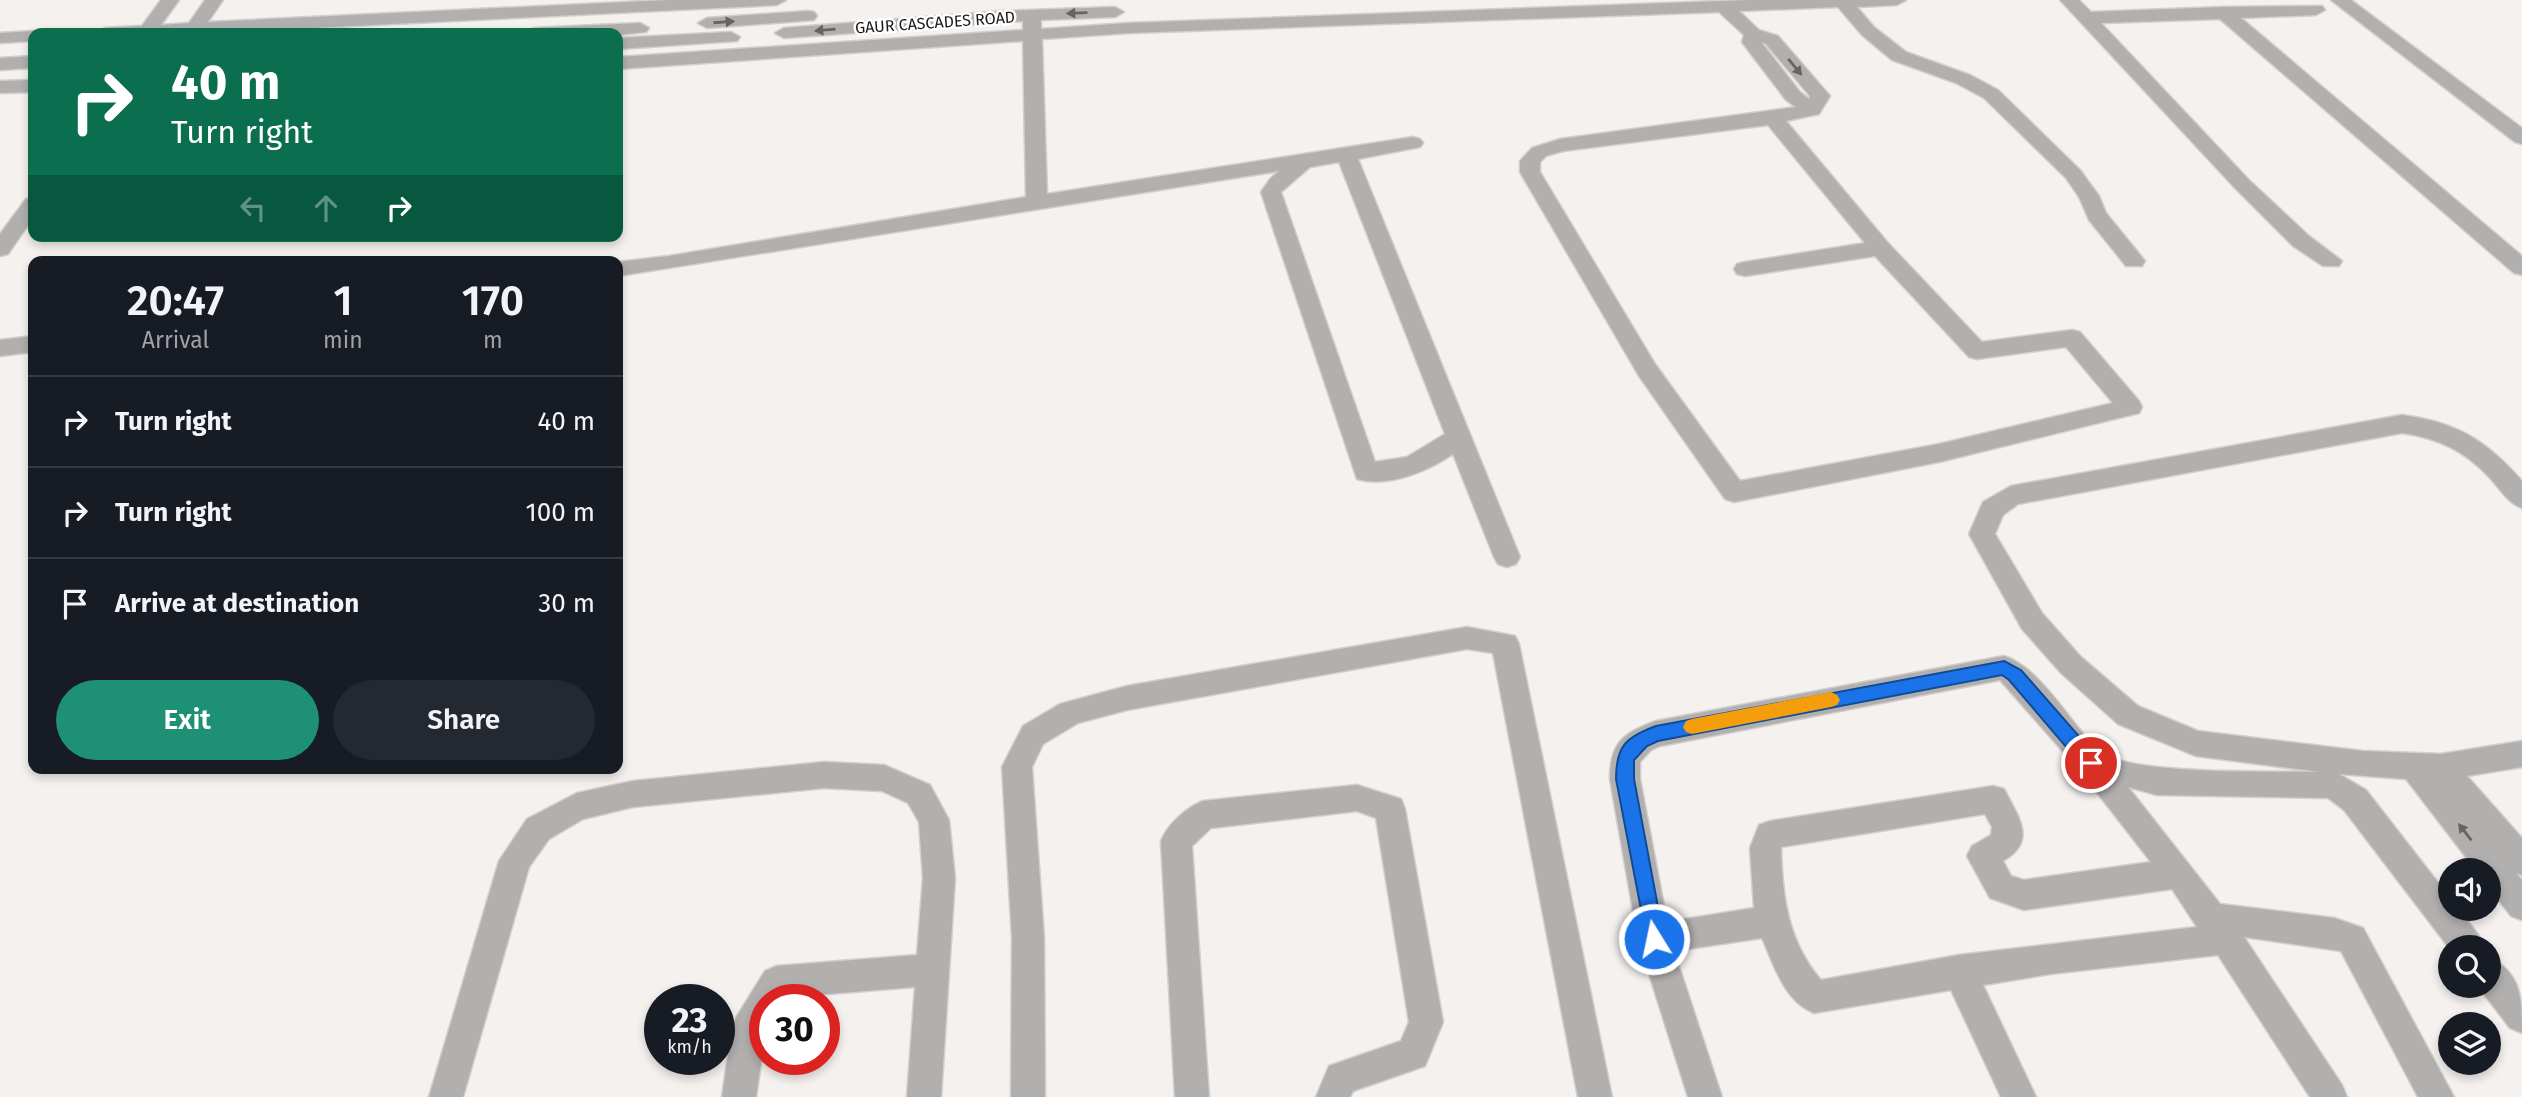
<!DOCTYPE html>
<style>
:root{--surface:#171b24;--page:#242831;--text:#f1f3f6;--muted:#9ea1a6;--line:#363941;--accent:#1e9174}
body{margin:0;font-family:"Fira Sans",sans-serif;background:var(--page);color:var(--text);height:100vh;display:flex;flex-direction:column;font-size:26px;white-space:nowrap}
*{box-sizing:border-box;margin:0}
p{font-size:23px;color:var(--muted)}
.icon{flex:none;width:38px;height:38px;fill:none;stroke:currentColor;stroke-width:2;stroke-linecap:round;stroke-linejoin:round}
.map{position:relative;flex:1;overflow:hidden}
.side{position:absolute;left:28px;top:256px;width:595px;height:518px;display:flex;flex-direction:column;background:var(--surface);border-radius:14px;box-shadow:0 4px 10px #0003}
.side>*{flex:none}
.hud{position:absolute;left:28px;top:28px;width:595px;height:214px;border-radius:14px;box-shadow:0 4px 10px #0003;background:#0b6e4f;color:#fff;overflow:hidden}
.controls{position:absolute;left:2438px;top:858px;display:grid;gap:14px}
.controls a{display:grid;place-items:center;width:63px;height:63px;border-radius:50%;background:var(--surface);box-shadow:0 4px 10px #0003;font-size:35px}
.speed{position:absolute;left:644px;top:984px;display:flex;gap:14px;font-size:35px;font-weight:700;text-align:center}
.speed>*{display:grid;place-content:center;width:91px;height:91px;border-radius:50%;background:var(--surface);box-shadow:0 4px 10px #0003;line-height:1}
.speed small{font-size:18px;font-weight:400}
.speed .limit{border:10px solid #d22;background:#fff;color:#111}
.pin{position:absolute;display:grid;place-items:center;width:60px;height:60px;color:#fff;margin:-30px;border:4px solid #fff;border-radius:50%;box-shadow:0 2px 7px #0007}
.me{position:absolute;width:77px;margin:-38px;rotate:350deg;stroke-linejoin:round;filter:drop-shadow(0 0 5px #0008)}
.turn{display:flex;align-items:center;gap:24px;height:147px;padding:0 28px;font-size:32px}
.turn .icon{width:91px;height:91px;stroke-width:2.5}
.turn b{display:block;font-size:49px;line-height:60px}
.lanes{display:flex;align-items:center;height:66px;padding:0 28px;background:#0003;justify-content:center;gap:35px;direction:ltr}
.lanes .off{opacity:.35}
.eta{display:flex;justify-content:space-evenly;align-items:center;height:119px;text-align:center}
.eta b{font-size:42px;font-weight:600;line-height:49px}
.button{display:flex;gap:14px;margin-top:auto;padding:14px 28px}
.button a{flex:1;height:80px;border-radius:42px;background:var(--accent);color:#fff;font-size:28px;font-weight:600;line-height:80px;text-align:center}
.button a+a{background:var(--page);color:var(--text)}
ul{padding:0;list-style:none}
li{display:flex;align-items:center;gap:21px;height:91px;padding:0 28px;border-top:2px solid var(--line)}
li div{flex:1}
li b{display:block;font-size:26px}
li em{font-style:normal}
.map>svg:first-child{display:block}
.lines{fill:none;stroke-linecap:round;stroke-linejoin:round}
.minor-casing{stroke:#d2cfcd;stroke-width:3}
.minor{fill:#b2b0af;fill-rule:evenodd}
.oneway{fill:#666564}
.route{fill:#1a73e8;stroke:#114b97;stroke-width:2}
.slow{fill:#f59e0b}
.labels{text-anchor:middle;stroke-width:5;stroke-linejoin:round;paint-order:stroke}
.far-street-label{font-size:16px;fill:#1b1a19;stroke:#fff}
</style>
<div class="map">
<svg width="2522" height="1097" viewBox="0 0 2522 1097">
<rect width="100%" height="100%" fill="#f5f1ef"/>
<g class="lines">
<!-- minor casing -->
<g class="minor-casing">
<g id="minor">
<path d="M161 0H179L161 25 189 23 205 0H223L208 22 668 0H786L777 5 211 33H96L105 28 142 26Z"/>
<path d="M1750 0H1906L1897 5 1857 7 1874 27 1906 52 1970 75 1998 90 2080 170 2099 196 2106 213 2145 261 2142 266H2126L2089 220 2079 197 2066 178 1984 98 1956 83 1892 60 1862 35 1838 7 1739 11 1759 30 1778 36 1830 96 1819 114 1786 121 1888 243 1982 342 2072 330 2080 332 2139 401 2142 407 2139 413 1939 462 1734 502 1725 499 1639 376 1520 172V161L1532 148 1560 139 1796 107 1786 100 1745 46 1742 42 1744 35 1719 12 1129 33 1042 39 1047 194 1413 137 1420 139 1423 143 1420 147 1358 159 1520 557 1516 564 1507 567 1498 564 1494 557 1453 454C1428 471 1388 488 1357 479L1261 192 1270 179 1279 171 618 276V262L669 256 1026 197 1023 41 618 69V57L1023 30V21L784 38 775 33 784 28 1002 11 1115 7 1124 12 1115 17 1041 20V29L1129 23ZM1761 42 1766 44 1810 96 1809 99 1800 92ZM1768 125 1865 243 1745 262 1737 264 1734 269 1737 274 1745 276 1875 256 1969 357 1977 359 2066 347 2113 403 1939 444 1740 481 1655 364 1540 172V162L1546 156 1563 151ZM1339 162 1445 434 1407 457 1375 462 1281 192 1310 167Z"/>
<path d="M2060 0H2079L2091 12 2223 7 2322 6 2325 10 2316 15 2241 18 2522 256V275L2514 273 2220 19 2101 23 2249 180 2309 236 2342 261 2339 266H2323L2293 246 2235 188Z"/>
<path d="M2331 0H2351L2522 128V144L2515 142Z"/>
<path d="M808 11 814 12 817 16 814 20 707 28 698 23 707 18Z"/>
<path d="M640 23 649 28 646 32 618 35 525 33 534 28Z"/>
<path d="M33 31 40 33H33V41L0 43V33Z"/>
<path d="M731 32 740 37 737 41 618 49V38Z"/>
<path d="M33 56V68L0 70V58Z"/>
<path d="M33 80V92L0 93V81Z"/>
<path d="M33 198V218L8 254 0 256V234L26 199Z"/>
<path d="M33 336V352L0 356V340Z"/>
<path d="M2402 415C2456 422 2486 440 2522 481V508C2508 503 2500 489 2490 478 2465 451 2438 438 2402 433L2018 504 2003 515 1995 534 2042 613 2081 657 2138 706 2198 731 2363 751 2441 754 2522 741V767L2467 776 2522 838V875L2516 873 2522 880V920L2511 916 2488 886V870H2476L2406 779 2339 774 2366 790 2450 898V908H2458L2479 936 2484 947H2450V949L2344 810 2328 798 2157 795 2128 787 2220 904 2334 918 2363 928 2454 1097H2418L2341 951 2244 937 2342 1085 2347 1097H2310L2218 955 2050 974 1983 985 2036 1097H2001L1951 990 1814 1013C1784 1001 1774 965 1762 938L1674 951 1722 1097H1688L1638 939 1610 779C1610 743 1623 733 1656 721L2004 656C2042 669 2069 722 2098 750 2125 776 2278 771 2320 772L2196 756 2118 724 2061 673 2022 629 1969 534 1983 502 2011 486ZM2000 680 2081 772 2151 862 2024 880 2011 876 2003 861C2038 841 2018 817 2004 789L1993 786 1770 821 1759 825 1750 848 1754 908 1667 922 1640 779V762L1651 750 1660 746ZM1985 814 1992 827 1991 835 1972 846 1967 856 1990 898 2024 910 2172 889 2197 927 1959 955 1821 980C1788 942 1782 896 1781 847Z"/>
<path d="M1467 627 1515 636 1519 644 1612 1097H1578L1493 653 1467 649 1127 710 1078 723 1043 744 1032 767 1044 938 1045 1097H1011L1012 938 1002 767 1023 726 1060 704 1127 686Z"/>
<path d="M824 762 884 765 930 785 949 820 955 878 941 1097H907L915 987 765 999V1036L756 1097H722L732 1028 737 1016 765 971 777 966 917 955 923 878 919 822 908 803 882 791 824 788 633 807 583 819 549 839 529 867 463 1097H429L499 861 527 819 577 793 633 781Z"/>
<path d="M1357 785 1401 799 1405 809 1443 1022 1425 1066 1353 1091 1350 1097H1316L1329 1066 1401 1041 1409 1022 1376 818 1357 811 1211 828 1192 846 1209 1097H1175L1161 841C1168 824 1186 808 1203 801Z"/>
<path d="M2488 957C2522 972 2522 1000 2522 1033L2510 1028 2477 985H2488Z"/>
</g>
</g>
<!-- minor -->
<use href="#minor" class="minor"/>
</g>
<!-- one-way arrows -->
<defs><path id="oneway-solid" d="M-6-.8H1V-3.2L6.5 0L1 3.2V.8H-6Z" transform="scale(1.75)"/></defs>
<g class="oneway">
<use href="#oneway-solid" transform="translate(1077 13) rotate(178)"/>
<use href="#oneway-solid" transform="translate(724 22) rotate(-4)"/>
<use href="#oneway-solid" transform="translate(825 30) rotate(175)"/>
<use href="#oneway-solid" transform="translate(1795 67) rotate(50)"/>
<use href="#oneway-solid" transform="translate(2465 832) rotate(-128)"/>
</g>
<!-- route -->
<path class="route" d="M2004 661 2021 670 2098 758 2100 763 2098 769 2091 771 2085 769 2009 680 2002 675 1658 741 1647 746 1634 760V779L1664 939 1661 946 1654 949 1648 946 1616 779C1616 746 1626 737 1656 726Z"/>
<!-- slow -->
<path class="slow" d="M1831 692 1837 695 1840 700 1837 705 1831 707 1692 734 1686 732 1683 727 1686 721 1692 719Z"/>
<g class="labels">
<!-- far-street labels -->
<g class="far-street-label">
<text transform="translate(935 22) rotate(-4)" y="6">GAUR CASCADES ROAD</text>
</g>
</g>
</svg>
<div class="controls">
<a><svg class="icon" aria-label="sound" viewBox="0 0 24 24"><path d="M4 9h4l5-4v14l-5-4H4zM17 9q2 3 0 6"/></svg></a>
<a><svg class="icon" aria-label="search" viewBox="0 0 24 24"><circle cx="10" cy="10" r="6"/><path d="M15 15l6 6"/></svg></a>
<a><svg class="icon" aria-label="layers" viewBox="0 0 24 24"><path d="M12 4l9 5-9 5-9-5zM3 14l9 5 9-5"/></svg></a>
</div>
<div class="speed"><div>23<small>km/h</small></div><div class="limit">30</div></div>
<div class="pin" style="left:2091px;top:763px;background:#d93025"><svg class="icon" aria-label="arrive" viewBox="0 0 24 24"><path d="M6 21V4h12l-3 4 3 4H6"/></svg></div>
<svg class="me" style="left:1654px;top:939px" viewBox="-20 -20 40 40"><circle r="17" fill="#1a73e8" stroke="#fff" stroke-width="3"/><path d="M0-11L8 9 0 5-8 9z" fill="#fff"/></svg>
<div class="hud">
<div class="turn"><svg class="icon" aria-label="right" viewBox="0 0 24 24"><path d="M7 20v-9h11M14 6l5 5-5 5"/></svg><div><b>40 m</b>Turn right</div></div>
<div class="lanes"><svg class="icon off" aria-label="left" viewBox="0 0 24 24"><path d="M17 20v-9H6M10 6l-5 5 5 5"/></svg><svg class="icon off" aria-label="ahead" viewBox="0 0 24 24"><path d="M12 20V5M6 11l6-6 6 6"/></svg><svg class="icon" aria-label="right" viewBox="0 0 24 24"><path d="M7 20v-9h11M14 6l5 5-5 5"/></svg></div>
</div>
<section class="side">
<div class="eta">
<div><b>20:47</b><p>Arrival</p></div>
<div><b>1</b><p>min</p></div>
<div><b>170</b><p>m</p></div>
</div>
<ul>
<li><svg class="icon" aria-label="right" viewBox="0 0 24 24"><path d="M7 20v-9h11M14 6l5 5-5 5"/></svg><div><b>Turn right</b></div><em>40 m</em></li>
<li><svg class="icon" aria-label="right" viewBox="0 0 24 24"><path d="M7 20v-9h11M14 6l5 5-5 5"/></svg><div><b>Turn right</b></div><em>100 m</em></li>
<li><svg class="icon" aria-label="arrive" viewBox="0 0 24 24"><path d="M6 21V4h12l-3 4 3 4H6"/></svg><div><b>Arrive at destination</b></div><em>30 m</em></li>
</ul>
<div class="button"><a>Exit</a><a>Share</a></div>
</section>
</div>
